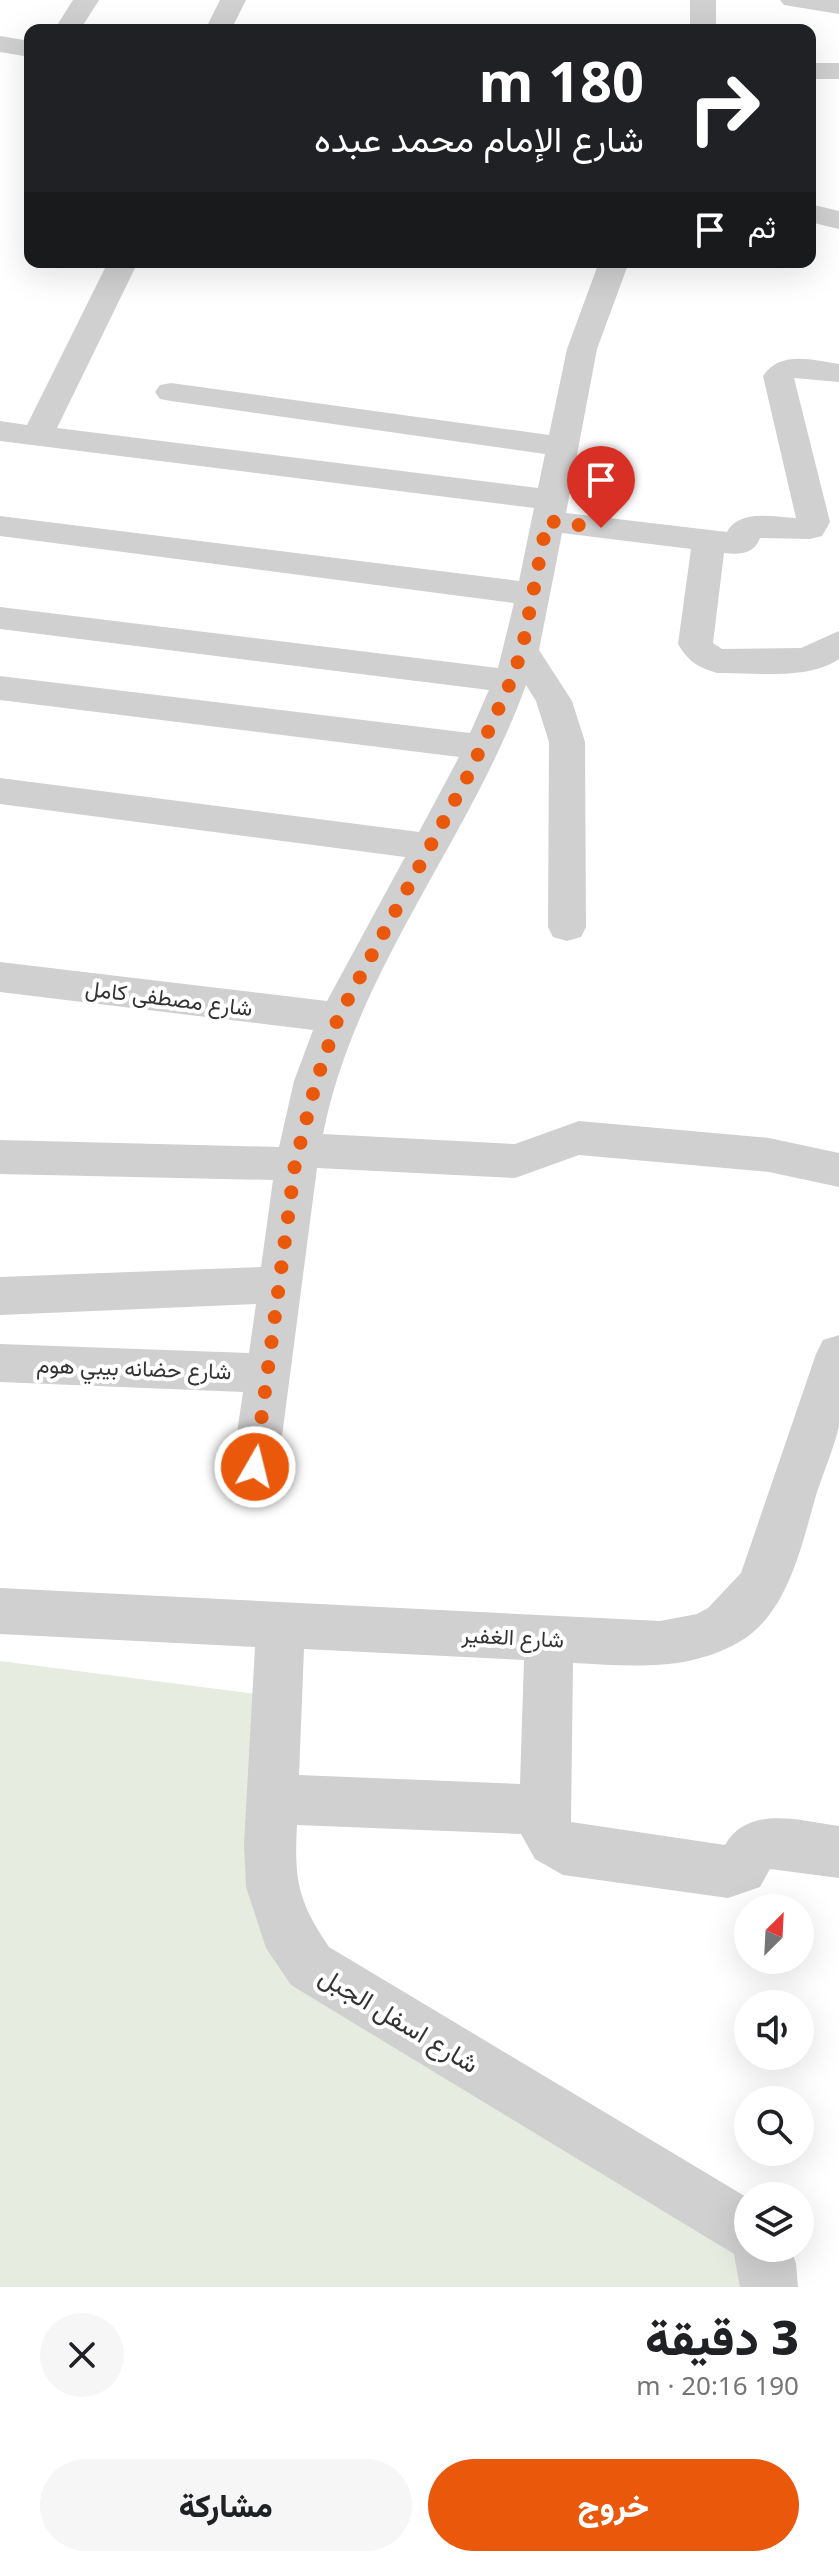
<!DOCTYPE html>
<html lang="ar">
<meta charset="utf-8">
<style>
:root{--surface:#fff;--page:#f6f6f6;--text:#202124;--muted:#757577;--accent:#ea580c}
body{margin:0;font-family:"Noto Sans",Vazirmatn,sans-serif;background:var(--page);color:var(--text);direction:rtl;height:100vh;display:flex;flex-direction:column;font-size:30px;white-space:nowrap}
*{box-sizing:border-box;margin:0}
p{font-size:26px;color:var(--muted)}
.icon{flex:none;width:44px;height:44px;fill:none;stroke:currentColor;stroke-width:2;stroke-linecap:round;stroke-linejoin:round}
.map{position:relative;height:2287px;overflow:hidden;direction:ltr}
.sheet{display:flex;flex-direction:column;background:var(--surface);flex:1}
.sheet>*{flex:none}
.banner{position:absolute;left:24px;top:24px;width:792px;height:244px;border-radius:16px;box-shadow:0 8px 32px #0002;direction:rtl;background:#202124;color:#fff;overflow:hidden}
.needle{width:52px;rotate:24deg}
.tools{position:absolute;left:734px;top:1894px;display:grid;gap:16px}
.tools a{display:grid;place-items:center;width:80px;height:80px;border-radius:50%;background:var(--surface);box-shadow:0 8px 32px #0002;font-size:40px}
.pin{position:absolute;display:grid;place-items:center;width:68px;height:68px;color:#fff;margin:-82px -34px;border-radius:50% 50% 50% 0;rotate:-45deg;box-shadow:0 0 8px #0007}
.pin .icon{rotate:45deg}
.me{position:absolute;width:88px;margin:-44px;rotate:8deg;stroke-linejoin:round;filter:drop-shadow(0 0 6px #0008)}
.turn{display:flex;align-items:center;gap:28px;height:168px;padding:0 40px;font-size:36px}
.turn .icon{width:104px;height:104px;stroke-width:2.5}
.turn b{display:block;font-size:56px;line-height:68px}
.then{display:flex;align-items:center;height:76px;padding:0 40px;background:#0003;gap:16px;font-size:30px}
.round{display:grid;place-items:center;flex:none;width:84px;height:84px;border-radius:42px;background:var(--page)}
.summary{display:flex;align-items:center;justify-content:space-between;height:136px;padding:0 40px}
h1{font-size:48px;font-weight:800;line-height:60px}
.cta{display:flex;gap:16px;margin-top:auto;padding:16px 40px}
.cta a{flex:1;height:92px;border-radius:48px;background:var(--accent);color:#fff;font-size:32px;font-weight:800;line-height:92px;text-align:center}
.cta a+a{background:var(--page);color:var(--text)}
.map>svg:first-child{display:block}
.green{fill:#e6ecdf}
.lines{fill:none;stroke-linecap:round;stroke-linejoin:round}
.minor{fill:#d0d0d0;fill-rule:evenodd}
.route{stroke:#ea580c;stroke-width:14;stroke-dasharray:0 25.2}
.labels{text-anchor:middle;stroke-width:8;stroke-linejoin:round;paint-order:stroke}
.street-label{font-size:22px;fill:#333;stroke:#fff}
.near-street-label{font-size:26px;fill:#333;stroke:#fff}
</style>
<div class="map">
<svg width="839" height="2287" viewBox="0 0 839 2287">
<rect width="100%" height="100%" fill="#fff"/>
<!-- green -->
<path class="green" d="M0 1661 286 1698 294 1970 748 2248 791 2287H0Z"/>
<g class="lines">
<!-- minor -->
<g class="minor">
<path d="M73 0H99L80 30H54Z"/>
<path d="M220 0H246L231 30H205Z"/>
<rect x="690" y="0" width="26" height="30"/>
<path d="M780 0H839V14L784 5Z"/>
<path d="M0 36 30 41V57L0 52Z"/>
<rect x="810" y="63" width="29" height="16"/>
<path d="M810 204 839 211V229L810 222Z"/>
<path d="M108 262H138L57 428 538 488 545 454 171 401 160 399 155 392 160 385 171 383 549 435 567 349 599 262H629L597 349 566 513 727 532C740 509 773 517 796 518L763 376C780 350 813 360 839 364V382L794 378 830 522 822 536 810 539 760 538C754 554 740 555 724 553L713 643 722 649 801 648 839 631V659C807 681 754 672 717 673 697 667 688 661 678 644L691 549 562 533 539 650 572 701 585 742 586 927 581 937 567 941 553 937 548 927 549 742 536 701 526 685C470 840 356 969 323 1134L515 1144 579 1121 769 1138 839 1153V1187L769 1172 579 1155 515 1178 317 1168 278 1467 271 1482 255 1488 239 1482 232 1467 243 1392 0 1382V1344L249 1353 256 1304 0 1315V1277L261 1267 273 1180 0 1174V1140L279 1147 294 1081 313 1030 0 992V962L327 1001 405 857 0 804V778L419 832 459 757 0 700V676L470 733 489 690 0 629V607L498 668 514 603 0 536V516L519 581 534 508 0 441V421L27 425Z"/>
<path d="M839 1335C839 1363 839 1398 839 1426 834 1447 825 1469 818 1489 802 1541 790 1613 739 1642 687 1672 631 1666 573 1663L571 1822 725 1845C748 1804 801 1821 839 1826V1878L770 1869 760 1887 728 1898 563 1875 535 1859 521 1834 297 1825C294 1881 298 1901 329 1947L748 2198V2248H790L796 2263 798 2287H740L734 2254 291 1985 266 1948 246 1887 244 1844 255 1647 0 1634V1588L660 1621 697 1614 708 1608 741 1573 816 1354 823 1340ZM304 1649 524 1660 520 1784 299 1775Z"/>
</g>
</g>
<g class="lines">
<!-- route -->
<path class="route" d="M255 1467 295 1164 316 1082 338 1018 470 772 511 681 522 650 547 521 601 528"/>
</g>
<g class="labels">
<!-- street labels -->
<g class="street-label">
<text transform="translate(169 998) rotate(7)" y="8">شارع مصطفى كامل</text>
<text transform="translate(134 1368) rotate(2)" y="8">شارع حضانه بيبي هوم</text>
<text transform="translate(513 1637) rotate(3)" y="8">شارع الغفير</text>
</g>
<!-- near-street labels -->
<g class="near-street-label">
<text transform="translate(399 2020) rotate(31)" y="9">شارع اسفل الجبل</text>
</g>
</g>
</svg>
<div class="tools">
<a><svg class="needle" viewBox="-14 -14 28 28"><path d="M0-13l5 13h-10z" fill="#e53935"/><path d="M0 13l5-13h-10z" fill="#757577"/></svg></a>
<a><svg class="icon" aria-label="sound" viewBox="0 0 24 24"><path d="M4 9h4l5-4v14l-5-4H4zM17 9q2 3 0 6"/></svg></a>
<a><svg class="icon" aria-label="search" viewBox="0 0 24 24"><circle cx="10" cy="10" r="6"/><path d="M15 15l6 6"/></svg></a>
<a><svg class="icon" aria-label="layers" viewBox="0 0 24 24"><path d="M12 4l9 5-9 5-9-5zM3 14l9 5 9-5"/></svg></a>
</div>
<div class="pin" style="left:601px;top:528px;background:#d93025"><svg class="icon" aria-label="arrive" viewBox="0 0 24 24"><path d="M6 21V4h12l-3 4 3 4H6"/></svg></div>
<svg class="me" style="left:255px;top:1467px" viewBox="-20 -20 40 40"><circle r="17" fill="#ea580c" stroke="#fff" stroke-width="3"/><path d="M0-11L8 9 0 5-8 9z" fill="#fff"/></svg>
<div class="banner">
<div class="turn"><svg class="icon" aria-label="right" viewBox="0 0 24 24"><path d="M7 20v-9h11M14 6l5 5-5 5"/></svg><div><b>180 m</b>شارع الإمام محمد عبده</div></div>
<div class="then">ثم<svg class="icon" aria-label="arrive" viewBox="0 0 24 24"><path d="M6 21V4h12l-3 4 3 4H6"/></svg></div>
</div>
</div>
<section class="sheet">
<div class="summary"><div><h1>3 دقيقة</h1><p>190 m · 20:16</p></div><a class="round"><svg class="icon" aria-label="close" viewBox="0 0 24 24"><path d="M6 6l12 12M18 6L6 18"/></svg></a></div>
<div class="cta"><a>خروج</a><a>مشاركة</a></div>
</section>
